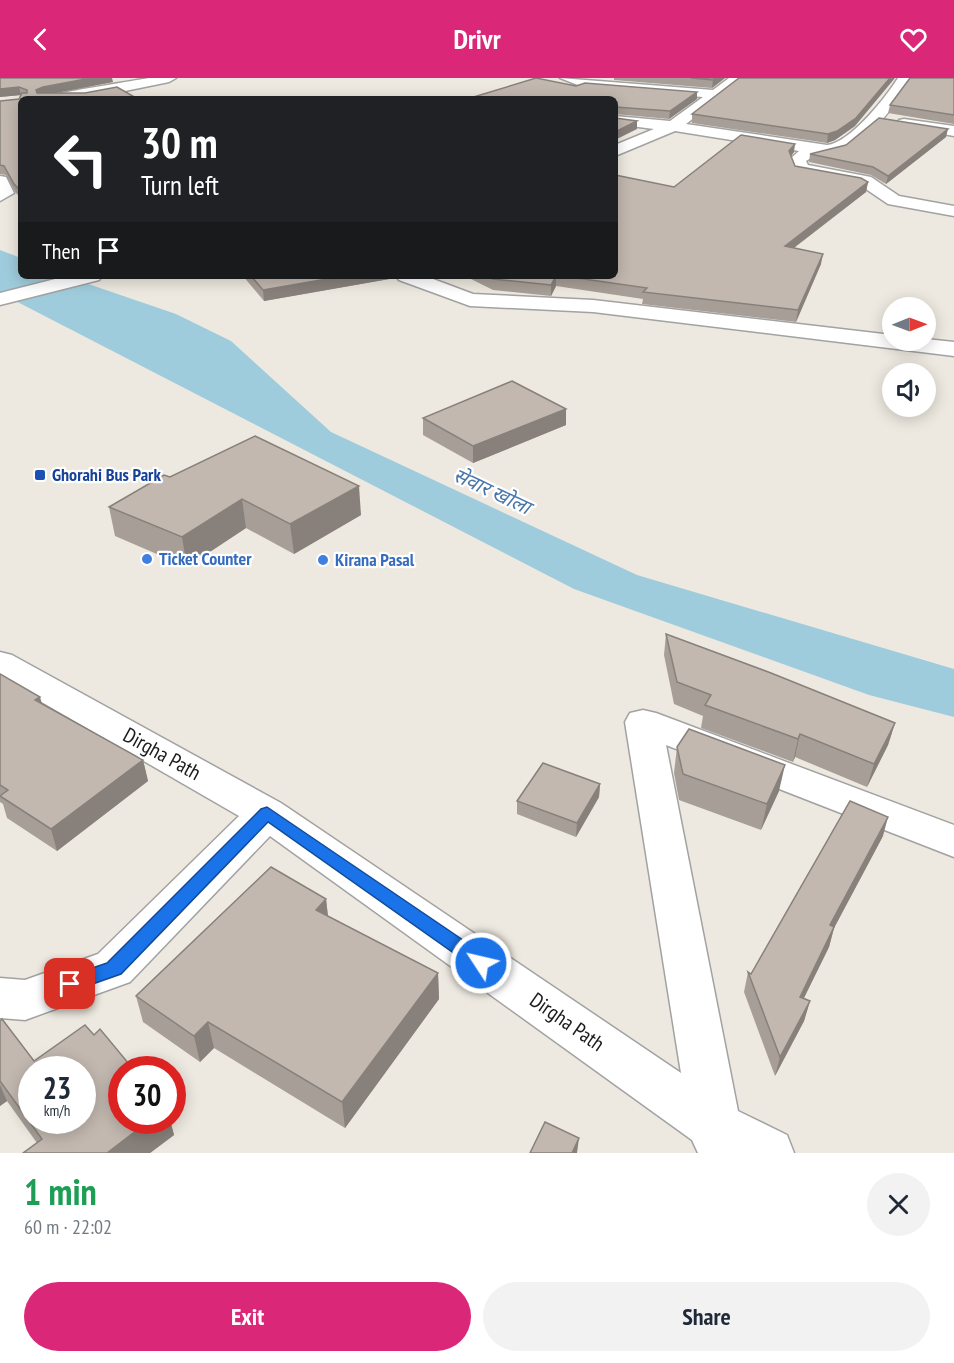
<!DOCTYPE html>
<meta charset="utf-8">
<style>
:root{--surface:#fff;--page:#f2f2f3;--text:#1f2937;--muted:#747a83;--accent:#db2777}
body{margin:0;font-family:"PT Sans Narrow","Noto Sans Devanagari",sans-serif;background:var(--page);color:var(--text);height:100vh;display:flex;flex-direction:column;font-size:22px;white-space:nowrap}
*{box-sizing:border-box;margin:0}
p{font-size:20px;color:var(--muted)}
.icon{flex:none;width:33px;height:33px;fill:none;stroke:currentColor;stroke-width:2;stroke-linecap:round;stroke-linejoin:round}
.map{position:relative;height:1075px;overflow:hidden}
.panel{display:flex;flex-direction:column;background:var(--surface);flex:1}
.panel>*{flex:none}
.banner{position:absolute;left:18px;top:18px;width:600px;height:183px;border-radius:9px;box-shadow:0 3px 15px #0003;background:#202124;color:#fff;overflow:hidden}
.needle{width:39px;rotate:89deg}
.controls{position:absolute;left:882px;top:219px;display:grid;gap:12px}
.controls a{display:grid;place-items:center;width:54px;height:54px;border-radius:50%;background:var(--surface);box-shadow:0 3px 15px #0003;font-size:30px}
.speed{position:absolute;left:18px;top:978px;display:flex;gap:12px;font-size:30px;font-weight:700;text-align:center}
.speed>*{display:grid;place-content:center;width:78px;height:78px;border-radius:50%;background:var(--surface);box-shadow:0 3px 15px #0003;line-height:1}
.speed small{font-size:15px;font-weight:400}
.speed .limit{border:9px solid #d22;background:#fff;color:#111}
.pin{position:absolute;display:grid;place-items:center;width:51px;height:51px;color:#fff;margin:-26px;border-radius:12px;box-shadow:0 3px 9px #0006}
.me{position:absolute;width:66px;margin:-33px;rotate:305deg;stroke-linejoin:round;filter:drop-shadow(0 0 4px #0008)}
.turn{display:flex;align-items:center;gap:21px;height:126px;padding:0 24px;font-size:27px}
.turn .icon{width:78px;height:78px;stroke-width:2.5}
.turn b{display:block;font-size:42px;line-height:51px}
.then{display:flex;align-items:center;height:57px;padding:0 24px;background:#0003;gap:12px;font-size:22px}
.round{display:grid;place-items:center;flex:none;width:63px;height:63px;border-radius:32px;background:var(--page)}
.overview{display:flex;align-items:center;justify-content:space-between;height:102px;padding:0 24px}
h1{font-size:36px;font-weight:800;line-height:45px;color:#1e9e55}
.primary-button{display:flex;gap:12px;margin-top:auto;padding:12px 24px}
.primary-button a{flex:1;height:69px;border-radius:36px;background:var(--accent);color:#fff;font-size:24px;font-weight:800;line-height:69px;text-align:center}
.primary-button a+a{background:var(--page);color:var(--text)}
header{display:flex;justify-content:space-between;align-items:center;height:78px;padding:0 24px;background:var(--accent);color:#fff;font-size:27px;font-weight:800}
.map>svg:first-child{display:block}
.water{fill:#9fccdc}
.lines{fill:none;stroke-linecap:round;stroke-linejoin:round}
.minor-casing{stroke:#a2a2a2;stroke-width:3}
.minor{fill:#fff;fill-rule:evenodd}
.wall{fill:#a79e97}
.shaded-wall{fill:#88817b}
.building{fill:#c2b8b0;stroke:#88817b;stroke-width:1.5;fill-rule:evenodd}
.route{fill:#1a73e8;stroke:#114b97;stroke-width:1.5}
.transit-dot{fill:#1a4fb4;stroke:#fff;stroke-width:2}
.shop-dot{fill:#3f7fe0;stroke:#fff;stroke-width:2}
.labels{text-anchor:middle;stroke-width:4.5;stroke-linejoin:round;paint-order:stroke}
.transit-label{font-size:18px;font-weight:bold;fill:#164399;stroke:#fff;text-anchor:start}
.shop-label{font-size:18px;font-weight:bold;fill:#366cbe;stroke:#fff;text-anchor:start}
.water-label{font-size:20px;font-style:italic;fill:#4776ab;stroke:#fff}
.near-street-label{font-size:21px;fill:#1b1b1b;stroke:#fff}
</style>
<header><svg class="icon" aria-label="back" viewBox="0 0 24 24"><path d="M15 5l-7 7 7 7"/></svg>Drivr<svg class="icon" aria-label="heart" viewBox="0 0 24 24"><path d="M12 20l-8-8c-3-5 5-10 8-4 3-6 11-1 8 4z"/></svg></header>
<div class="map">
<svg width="954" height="1075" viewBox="0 0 954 1075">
<rect width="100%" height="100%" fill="#ede9e0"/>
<!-- water -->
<path class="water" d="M0 172 21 180V198H65L176 236 231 263 331 354 637 497 954 591V639L869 617 574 511 0 215Z"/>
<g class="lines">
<!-- minor casing -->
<g class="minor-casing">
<g id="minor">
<path d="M149 0H176L169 4 86 21H40C45 16 134 3 149 0Z"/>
<path d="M560 0 713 12 729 0H745L686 46 827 67C850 65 886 19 898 0H912C896 26 871 62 841 74 828 79 820 74 806 83L808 87 871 99 899 118 954 128V138L888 126 860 107 794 95 790 81 799 73 675 53 615 78V67L654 51 615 46V38L670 43 703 19 588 11Z"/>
<path d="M904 41 954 48V58L899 48 897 45 899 42Z"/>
<path d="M0 98 6 99 14 115 0 123Z"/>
<path d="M67 198H102L99 202 0 227V215Z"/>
<path d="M396 198H425L473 216 593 222 892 257V262L926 261 954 264V278L593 234 470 228 399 202Z"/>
<path d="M0 574 12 577 281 725 681 995 625 644 630 635 643 632 656 635 954 747V779L666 667 738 1033 787 1057 794 1075H698L692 1062 270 758 130 904 25 942 0 940V900L25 902 98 876 239 738 0 600Z"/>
</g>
</g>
<!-- minor -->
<use href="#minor" class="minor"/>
</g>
<!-- wall -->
<g class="wall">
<path d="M0 0 113 4 54 15 138 21H21V120L16 115 6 97 0 96V23L19 21 21 17 0 19Z"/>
<path d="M614 0H725L712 10 614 2Z"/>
<path d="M954 0V46L888 35 890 27Z"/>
<path d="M576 8 697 14V21L669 41 615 36V21Z"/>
<path d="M692 36 855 48 835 62 827 65 692 45Z"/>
<path d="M946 59 886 106 871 97 809 84 810 76Z"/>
<path d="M794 74 791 78 795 88 868 104 866 114 794 170 821 186 796 244 642 226 643 221 556 208 551 218 493 212 465 198H615L674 109Z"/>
<path d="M243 198H395V200L264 223Z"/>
<path d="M423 340 566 347 473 385 423 357Z"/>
<path d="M170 399 361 437 294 476 246 450 187 489 115 458 109 429Z"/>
<path d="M666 556 895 645 888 667 867 709 795 679 793 684 701 650 703 638 674 626 664 577Z"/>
<path d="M0 596 42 626 143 682 148 703 57 773 7 740 3 726 0 724Z"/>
<path d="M677 669 779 713 761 752 679 722 674 695Z"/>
<path d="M600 706 599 719 576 759 517 736V723Z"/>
<path d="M883 758 834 850 829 869 804 920 810 923 804 943 775 998 744 914 748 894 751 896Z"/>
<path d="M326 821 328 838 438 895 439 921 345 1050 214 970 200 984 143 944 136 918Z"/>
<path d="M0 943 34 983 122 1042H170L174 1057 150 1075H23L37 1065 7 1023 0 1028Z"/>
</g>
<!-- shaded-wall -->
<g class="shaded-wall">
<path d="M91 0H112L113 4 45 17 38 20 36 12 43 9Z"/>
<path d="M716 0H725L712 10 713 2Z"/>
<path d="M890 0H895L855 48 835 62 827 65 828 56Z"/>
<path d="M19 9 21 17 0 19V11Z"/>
<path d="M697 14V21L669 41 670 33Z"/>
<path d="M637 43V51L615 62V54Z"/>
<path d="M948 51 946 59 886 106 888 98Z"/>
<path d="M795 66 794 74 788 82 789 73Z"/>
<path d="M868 104 866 114 783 178 785 168Z"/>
<path d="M823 176 821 186 796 244 798 232Z"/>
<path d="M344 198H395V200L264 223 263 212Z"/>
<path d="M454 198H464L454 201Z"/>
<path d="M556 198V208L551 218V207Z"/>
<path d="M566 331V347L473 385V368Z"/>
<path d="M359 408 361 437 294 476 290 446Z"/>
<path d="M242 421 246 450 187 489 182 459Z"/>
<path d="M40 619 46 640 35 622Z"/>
<path d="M895 645 888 667 867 709 874 686Z"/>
<path d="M800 656 795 679 793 684 798 661Z"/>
<path d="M143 682 148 703 57 773 51 751Z"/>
<path d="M785 687 779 713 761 752 767 726Z"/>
<path d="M600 706 599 719 576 759 577 745Z"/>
<path d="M888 739 883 758 834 850 829 869 795 938 800 919 830 847Z"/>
<path d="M326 821 329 848 316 832Z"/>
<path d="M438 895 439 921 345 1050 342 1024Z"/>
<path d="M810 923 804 943 775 998 780 979Z"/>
<path d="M208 944 214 970 200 984 194 958Z"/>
<path d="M0 1007 7 1023 0 1028Z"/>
<path d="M150 1042H170L174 1057 150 1075H107Z"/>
<path d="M579 1060 577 1075H572Z"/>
</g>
<!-- building -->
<g class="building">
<path d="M0 0H91L43 9 36 12 37 15H85L117 9 138 21H21V113L14 106 4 88 0 87V23L19 21 22 15H27V12L19 9 0 11Z"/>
<path d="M536 0 576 8 585 5 697 14 670 33 615 29V21H467Z"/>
<path d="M691 0H716L713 2Z"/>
<path d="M739 0H890L856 40 837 53 828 56 692 36Z"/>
<path d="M910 0H954V37L890 27Z"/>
<path d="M615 40 637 43 615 54Z"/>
<path d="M879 40 948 51 888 98 873 89 810 76 846 67Z"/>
<path d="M741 57 795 66 789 73 795 88 861 100 868 104 785 168 823 176 798 232 643 214 647 210 563 198H615V97L674 109Z"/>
<path d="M251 198H344L263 212Z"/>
<path d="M487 198H556L551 207 493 201Z"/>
<path d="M512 303 566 331 473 368 423 340Z"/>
<path d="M255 358 359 408 290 446 242 421 182 459 109 429 164 397 170 399Z"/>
<path d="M666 556 771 595 895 645 874 686 800 656 798 661 705 627 711 617 677 604Z"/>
<path d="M0 596 40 619 35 622 143 682 51 751 0 718 8 712 0 707Z"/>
<path d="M689 651 785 687 767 726 683 696 677 669Z"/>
<path d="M543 685 600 706 577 745 517 723Z"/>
<path d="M850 723 888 739 830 847 834 849 800 919 810 923 780 979 748 894 751 896Z"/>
<path d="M271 789 326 821 316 832 438 895 342 1024 208 944 194 958 136 918Z"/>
<path d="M2 941 34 983 85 947 94 957 100 951 134 992H122V1042H150L107 1075H23L42 1061 0 1003V943ZM32 992H82V1042H32Z"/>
<path d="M545 1044 579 1060 572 1075H530Z"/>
</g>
<!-- route -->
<path class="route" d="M267 729 488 879 491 885 488 890 481 892 475 890 268 744 121 896 70 914 63 912 60 906 63 900 107 885 261 731Z"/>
<!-- markers -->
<rect class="transit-dot" x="34" y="391" width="12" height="12" rx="3"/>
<g class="shop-dot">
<circle cx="147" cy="481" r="6"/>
<circle cx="323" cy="482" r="6"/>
</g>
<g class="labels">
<!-- transit labels -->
<g class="transit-label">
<text x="52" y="403">Ghorahi Bus Park</text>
</g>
<!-- shop labels -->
<g class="shop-label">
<text x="159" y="487">Ticket Counter</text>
<text x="335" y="488">Kirana Pasal</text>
</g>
<!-- water labels -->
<g class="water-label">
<text transform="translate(492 413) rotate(25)" y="7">सेवार खोला</text>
</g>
<!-- near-street labels -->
<g class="near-street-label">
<text transform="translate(162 676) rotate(29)" y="7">Dirgha Path</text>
<text transform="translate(567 944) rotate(35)" y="7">Dirgha Path</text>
</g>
</g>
</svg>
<div class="controls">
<a><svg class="needle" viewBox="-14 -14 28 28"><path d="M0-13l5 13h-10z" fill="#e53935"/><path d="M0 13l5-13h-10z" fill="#747a83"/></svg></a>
<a><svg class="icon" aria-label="sound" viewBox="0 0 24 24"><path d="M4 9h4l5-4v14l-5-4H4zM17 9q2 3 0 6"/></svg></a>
</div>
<div class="speed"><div>23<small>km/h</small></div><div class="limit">30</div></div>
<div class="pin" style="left:70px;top:906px;background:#d93025"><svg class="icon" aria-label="arrive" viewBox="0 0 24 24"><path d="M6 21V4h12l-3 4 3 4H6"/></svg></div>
<svg class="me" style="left:481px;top:885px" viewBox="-20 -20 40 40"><circle r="17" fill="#1a73e8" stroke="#fff" stroke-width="3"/><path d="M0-11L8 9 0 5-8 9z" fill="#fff"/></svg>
<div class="banner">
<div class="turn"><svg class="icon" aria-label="left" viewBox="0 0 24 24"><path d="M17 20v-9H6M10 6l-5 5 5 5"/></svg><div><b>30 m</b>Turn left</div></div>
<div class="then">Then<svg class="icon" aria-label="arrive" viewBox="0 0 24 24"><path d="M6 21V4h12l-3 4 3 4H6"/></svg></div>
</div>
</div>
<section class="panel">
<div class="overview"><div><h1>1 min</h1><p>60 m · 22:02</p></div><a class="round"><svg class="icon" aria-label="close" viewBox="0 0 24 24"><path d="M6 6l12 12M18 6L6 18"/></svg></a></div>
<div class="primary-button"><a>Exit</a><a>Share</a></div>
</section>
